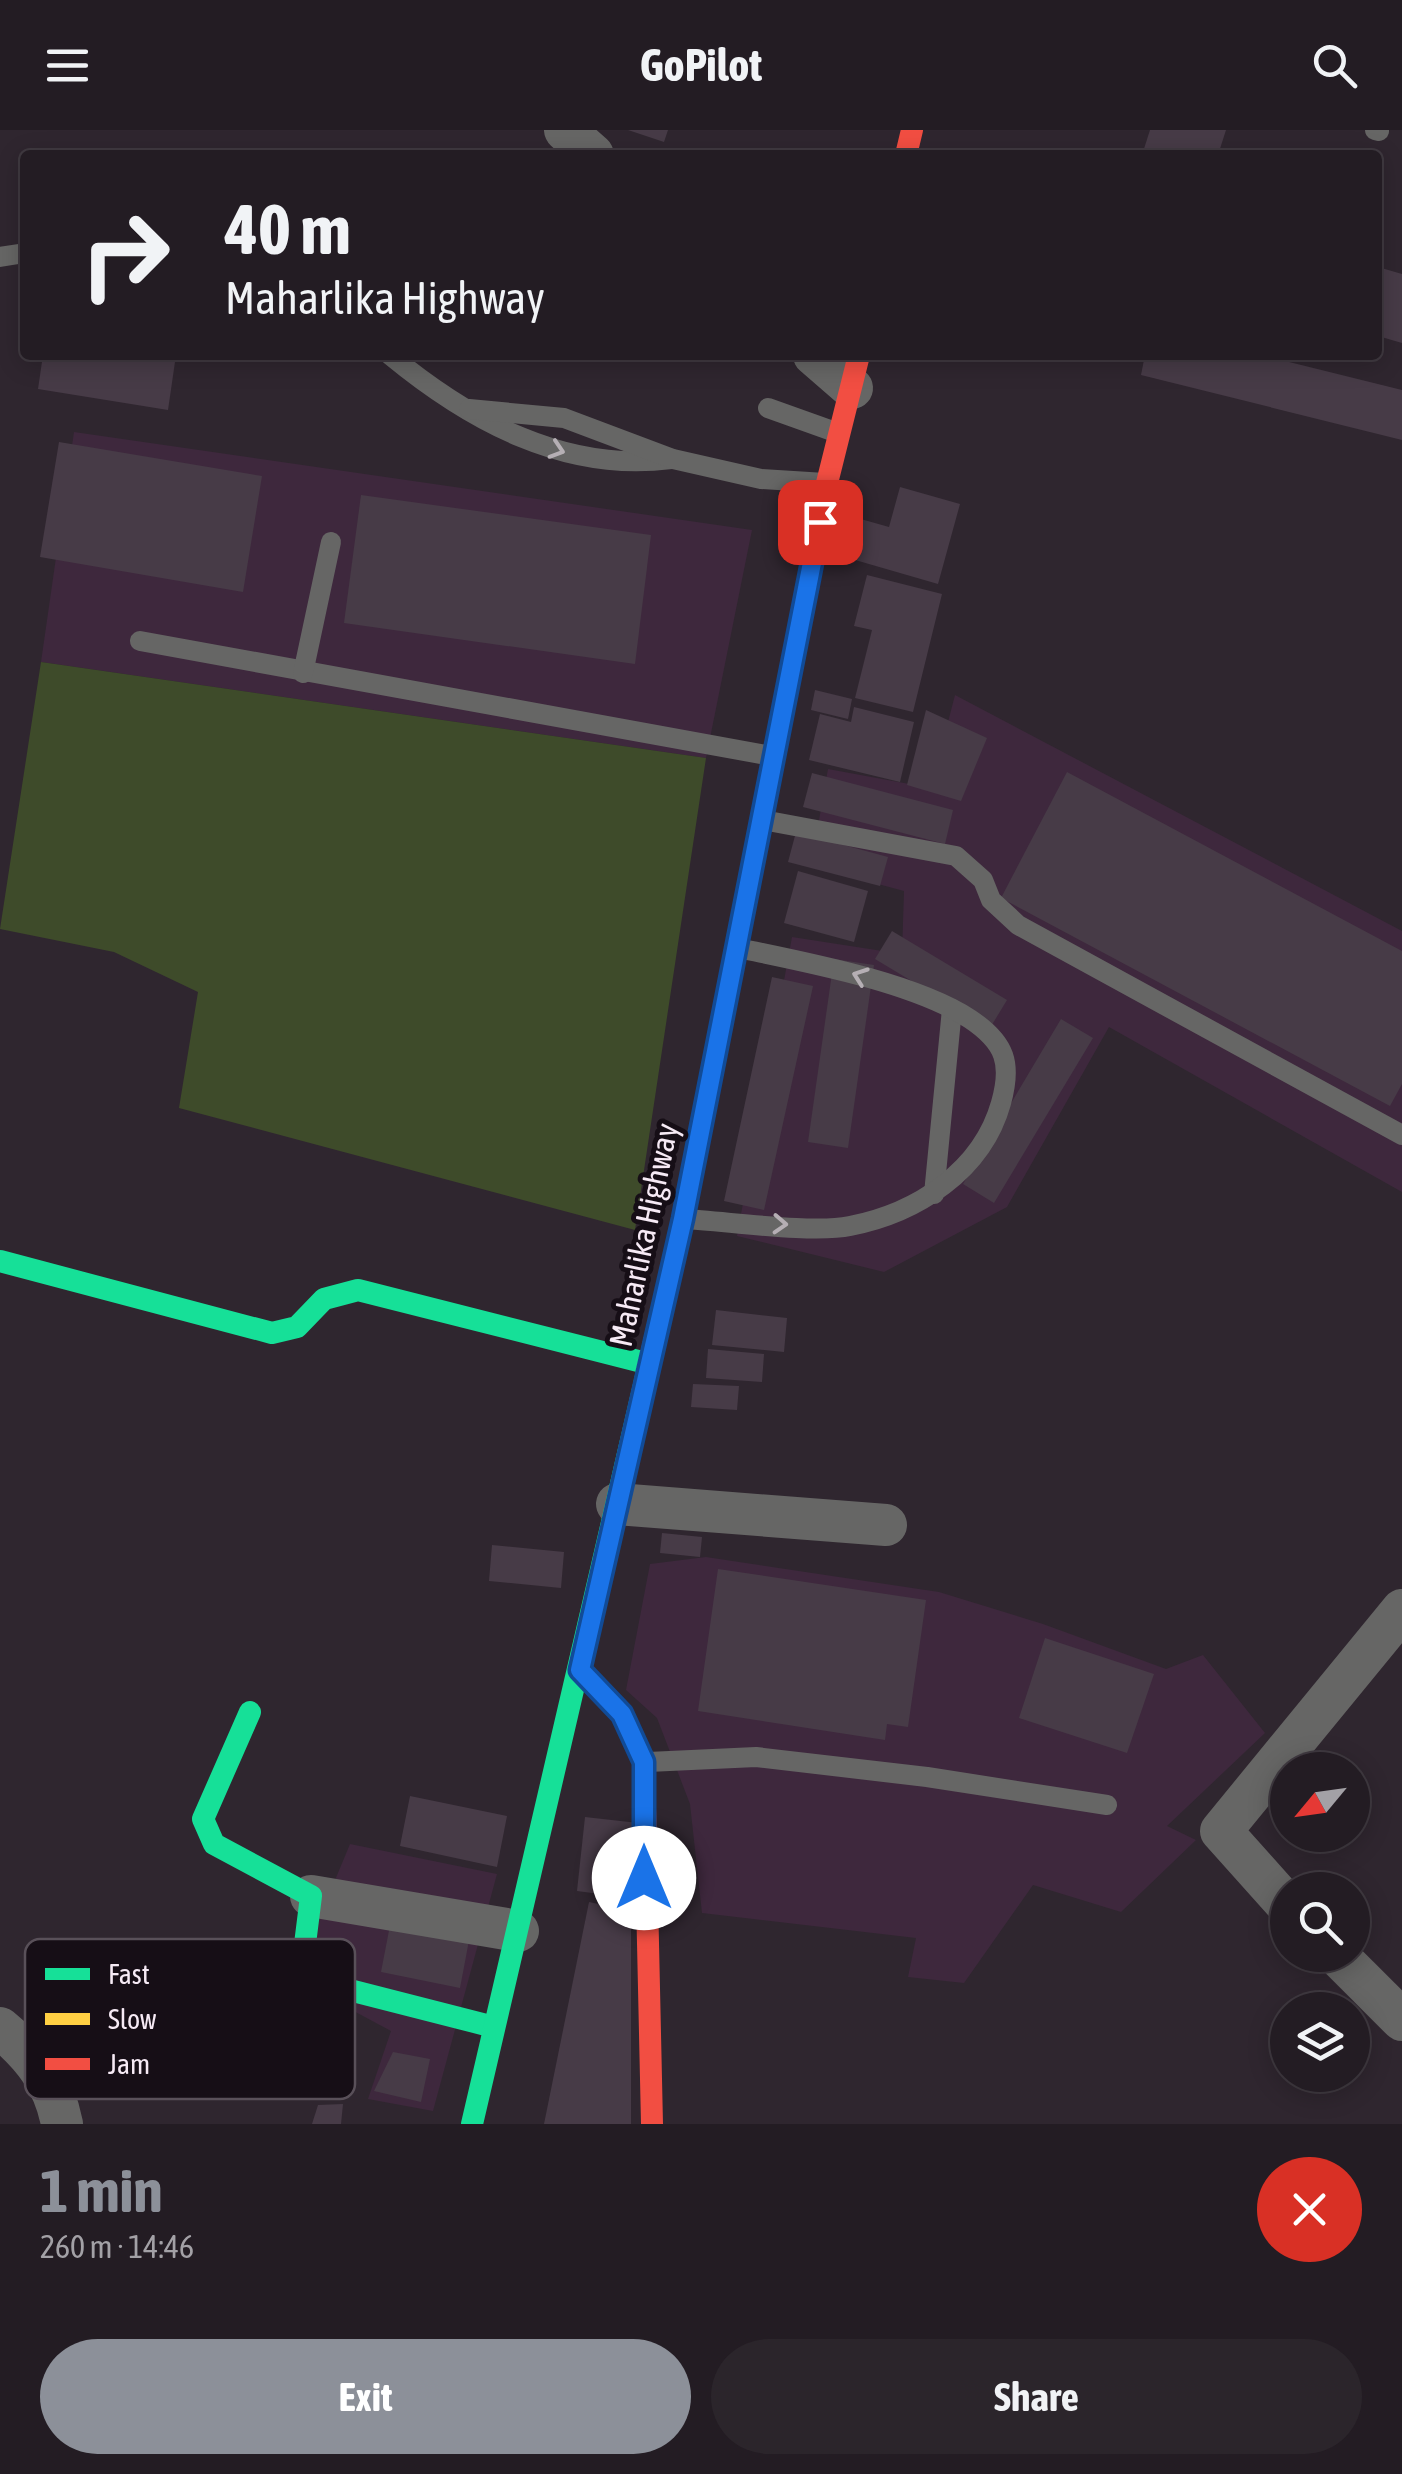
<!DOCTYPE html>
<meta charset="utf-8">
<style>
:root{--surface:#231c23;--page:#2b252b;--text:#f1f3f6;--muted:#a3a1a6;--line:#403a41;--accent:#8c9099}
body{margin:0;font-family:"Asap Condensed",sans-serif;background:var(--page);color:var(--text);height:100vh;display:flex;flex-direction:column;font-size:38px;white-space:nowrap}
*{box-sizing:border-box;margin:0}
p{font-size:32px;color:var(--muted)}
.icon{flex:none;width:55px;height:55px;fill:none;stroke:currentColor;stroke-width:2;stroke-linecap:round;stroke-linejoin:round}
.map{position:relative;height:1994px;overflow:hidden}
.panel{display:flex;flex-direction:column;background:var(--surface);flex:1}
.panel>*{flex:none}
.banner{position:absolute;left:20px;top:20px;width:1362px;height:210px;border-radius:10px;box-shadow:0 5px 25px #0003,0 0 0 2px var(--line);background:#231c23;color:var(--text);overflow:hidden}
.needle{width:65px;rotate:241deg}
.fabs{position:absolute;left:1270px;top:1622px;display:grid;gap:20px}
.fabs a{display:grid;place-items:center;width:100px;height:100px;border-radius:50%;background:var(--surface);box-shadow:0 5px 25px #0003,0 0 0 2px var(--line);font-size:50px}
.pin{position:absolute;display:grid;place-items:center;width:85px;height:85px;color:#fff;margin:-42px;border-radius:20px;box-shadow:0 5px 15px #0006}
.me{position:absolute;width:110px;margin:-55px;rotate:0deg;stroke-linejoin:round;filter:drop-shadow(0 0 8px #0008)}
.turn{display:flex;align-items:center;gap:35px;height:210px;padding:0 40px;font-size:45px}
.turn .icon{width:130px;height:130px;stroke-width:2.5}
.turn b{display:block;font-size:70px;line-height:85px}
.round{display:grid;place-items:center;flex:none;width:105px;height:105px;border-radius:52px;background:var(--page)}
.overview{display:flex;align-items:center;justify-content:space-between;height:170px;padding:0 40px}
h1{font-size:60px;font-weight:700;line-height:75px;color:var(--accent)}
.button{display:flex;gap:20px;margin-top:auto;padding:20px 40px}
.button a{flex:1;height:115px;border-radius:60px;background:var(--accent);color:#fff;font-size:40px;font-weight:700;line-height:115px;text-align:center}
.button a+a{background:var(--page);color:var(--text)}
header{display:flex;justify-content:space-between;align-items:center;height:130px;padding:0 40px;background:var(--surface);font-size:45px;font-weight:700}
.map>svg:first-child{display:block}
.built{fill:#3e283d}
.green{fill:#3e4b2a}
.building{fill:#473b47}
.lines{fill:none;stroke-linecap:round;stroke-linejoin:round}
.lane{stroke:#666665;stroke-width:20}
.street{stroke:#666665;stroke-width:42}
.fast{stroke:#16e098;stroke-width:22}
.slow{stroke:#ffcf43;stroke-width:22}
.jam{stroke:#f24e42;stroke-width:22}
.oneway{stroke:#b5afb4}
.route-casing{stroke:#114b97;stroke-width:25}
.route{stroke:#1a73e8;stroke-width:18}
.labels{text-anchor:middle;stroke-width:10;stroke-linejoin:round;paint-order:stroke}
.street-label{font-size:32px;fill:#f6eaf5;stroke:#160e16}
.key{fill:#160e16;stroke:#595059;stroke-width:2.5}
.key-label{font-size:28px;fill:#f6eaf5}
</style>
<header><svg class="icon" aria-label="menu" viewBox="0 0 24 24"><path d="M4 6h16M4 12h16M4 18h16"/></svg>GoPilot<svg class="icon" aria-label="search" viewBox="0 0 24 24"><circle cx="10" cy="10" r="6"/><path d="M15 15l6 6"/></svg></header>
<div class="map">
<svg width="1402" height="1994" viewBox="0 0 1402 1994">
<rect width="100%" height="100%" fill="#2f262f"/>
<!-- built -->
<g class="built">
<path d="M74 302 752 400 706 628 41 532Z"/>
<path d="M955 565 1402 801V1062L1109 897 1007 1077 884 1142 737 1106 792 807 902 824 904 761 811 736 828 639 931 658Z"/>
<path d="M706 1427 939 1462 1043 1494 1166 1539 1203 1525 1265 1603 1167 1696 1196 1710 1121 1782 1033 1755 964 1853 908 1847 916 1808 702 1783 690 1674 657 1588 626 1560 650 1434Z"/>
<path d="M350 1714 497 1744 433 1981 368 1969 391 1901 294 1849Z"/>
</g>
<!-- green -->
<path class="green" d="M41 532 706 628 635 1100 179 978 198 862 114 822 0 799Z"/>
<!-- building -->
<g class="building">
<path d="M628 0H668L664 12Z"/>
<path d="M1150 0H1226L1218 25H1142Z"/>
<path d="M1378 137 1402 144V213L1378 206Z"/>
<path d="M43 225H176L168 280 38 259Z"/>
<path d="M1145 225H1261L1402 260V310L1141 245Z"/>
<path d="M59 312 262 346 243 462 40 427Z"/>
<path d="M900 357 960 374 938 454 831 423 843 384 889 397Z"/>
<path d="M361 365 651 405 635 534 344 493Z"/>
<path d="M867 445 942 464 913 582 855 568 872 500 854 496Z"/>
<path d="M815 560 852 569 848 589 811 580Z"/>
<path d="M854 577 914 592 900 652 809 630 820 584 851 592Z"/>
<path d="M926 580 987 608 961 671 907 655Z"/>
<path d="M1067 642 1402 821V954L1390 976 1001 768Z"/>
<path d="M812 643 953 680 945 714 803 677Z"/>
<path d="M796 702 888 727 880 756 788 732Z"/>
<path d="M798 741 868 761 854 812 784 793Z"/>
<path d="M892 801 1007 870 990 898 875 829Z"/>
<path d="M834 829 874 835 848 1018 808 1012Z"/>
<path d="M772 847 813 856 764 1080 724 1071Z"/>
<path d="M1061 889 1093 908 994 1073 963 1054Z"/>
<path d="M716 1180 787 1188 784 1222 712 1215Z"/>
<path d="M708 1219 764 1224 762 1252 706 1248Z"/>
<path d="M693 1254 739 1256 737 1280 691 1277Z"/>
<path d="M662 1403 702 1407 700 1427 660 1423Z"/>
<path d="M492 1415 564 1422 561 1458 489 1451Z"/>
<path d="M718 1439 926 1470 908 1597 887 1594 885 1610 698 1581Z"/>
<path d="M1045 1508 1154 1544 1127 1623 1019 1588Z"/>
<path d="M410 1666 507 1686 497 1737 400 1716Z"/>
<path d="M585 1687 638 1693 622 1767 577 1761Z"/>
<path d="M589 1772 631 1781V1994H544Z"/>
<path d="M392 1785 471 1800 460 1858 381 1842Z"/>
<path d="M393 1922 430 1929 421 1972 374 1961Z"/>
<path d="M343 1974 341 1994H312L318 1975Z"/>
</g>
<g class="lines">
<!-- lane -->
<g class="lane">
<path d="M1375 0 1379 1"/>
<path d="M0 127 25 123"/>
<path d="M390 225C470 291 565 343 671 329"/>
<path d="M768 278 838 303"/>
<path d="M469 279 564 288 673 329 761 349 825 353"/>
<path d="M140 511 772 626"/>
<path d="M303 543 331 412"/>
<path d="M763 690 956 726 983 750 991 770 1018 795 1402 1005"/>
<path d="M934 1064 952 879"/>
<path d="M683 1089C726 1091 812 1104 850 1096 917 1083 982 1041 1001 973 1012 934 1006 913 970 889 913 852 805 832 738 818"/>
<path d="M648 1632 756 1627 927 1647 1107 1675"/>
</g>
<!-- street -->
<g class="street">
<path d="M565 0 593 25"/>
<path d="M814 225 852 258"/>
<path d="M617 1374 886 1395"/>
<path d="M311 1766 518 1801"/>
<path d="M1288 1776 1221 1701 1402 1480"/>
<path d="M1337 1825 1402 1890"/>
<path d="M0 1898C33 1925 54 1952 62 1994"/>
</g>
<!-- fast -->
<g class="fast">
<path d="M0 1131 272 1203 297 1197 324 1169 358 1160 650 1234"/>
<path d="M250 1582 203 1689 214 1714 311 1766 304 1822 322 1853 494 1897"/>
<path d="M472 1994 647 1242"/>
</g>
<!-- slow -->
<path class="slow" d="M647 1242 683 1089 793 529"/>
<!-- jam -->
<g class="jam">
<path d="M906 25 912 0"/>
<path d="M793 529 827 353 859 225"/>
<path d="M580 1539 622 1584 644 1632 652 1994"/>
</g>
</g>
<!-- one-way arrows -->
<defs><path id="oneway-chevron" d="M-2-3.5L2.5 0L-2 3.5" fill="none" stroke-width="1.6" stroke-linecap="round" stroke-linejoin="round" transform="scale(2.5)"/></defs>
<g class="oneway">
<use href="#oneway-chevron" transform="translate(557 320) rotate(18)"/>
<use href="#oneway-chevron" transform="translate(860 846) rotate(-160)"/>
<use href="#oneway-chevron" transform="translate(780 1094) rotate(3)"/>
</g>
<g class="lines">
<!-- route casing -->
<g class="route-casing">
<path id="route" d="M644 1748V1632L622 1584 580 1540 683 1089 820 392"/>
</g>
<!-- route -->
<use href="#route" class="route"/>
</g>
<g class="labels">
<!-- street labels -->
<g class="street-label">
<text transform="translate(644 1105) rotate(-78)" y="11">Maharlika Highway</text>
</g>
</g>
<!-- legend -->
<rect x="25" y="1809" width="330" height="160" rx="15" class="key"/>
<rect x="45" y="1838" width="45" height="12" fill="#16e098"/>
<rect x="45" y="1883" width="45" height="12" fill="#ffcf43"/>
<rect x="45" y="1928" width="45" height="12" fill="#f24e42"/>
<g class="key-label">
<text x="108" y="1854">Fast</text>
<text x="108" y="1899">Slow</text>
<text x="108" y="1944">Jam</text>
</g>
</svg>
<div class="fabs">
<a><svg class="needle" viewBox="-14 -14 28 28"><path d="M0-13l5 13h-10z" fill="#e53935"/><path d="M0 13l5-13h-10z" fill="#a3a1a6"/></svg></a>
<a><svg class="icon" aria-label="search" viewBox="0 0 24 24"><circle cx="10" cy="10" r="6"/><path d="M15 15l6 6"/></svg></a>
<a><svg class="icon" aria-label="layers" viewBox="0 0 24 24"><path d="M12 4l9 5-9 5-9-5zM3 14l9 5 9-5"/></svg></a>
</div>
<div class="pin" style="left:820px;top:392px;background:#d93025"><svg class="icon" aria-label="arrive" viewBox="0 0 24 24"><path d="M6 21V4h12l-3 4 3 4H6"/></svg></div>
<svg class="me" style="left:644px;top:1748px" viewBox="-20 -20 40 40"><circle r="19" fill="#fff"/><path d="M0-13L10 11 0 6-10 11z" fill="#1a73e8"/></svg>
<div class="banner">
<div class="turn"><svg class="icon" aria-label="right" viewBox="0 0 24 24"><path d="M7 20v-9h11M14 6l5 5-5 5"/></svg><div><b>40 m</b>Maharlika Highway</div></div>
</div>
</div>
<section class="panel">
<div class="overview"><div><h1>1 min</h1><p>260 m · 14:46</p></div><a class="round" style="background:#d93025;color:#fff"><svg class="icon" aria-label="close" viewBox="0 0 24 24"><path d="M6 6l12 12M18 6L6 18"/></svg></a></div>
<div class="button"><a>Exit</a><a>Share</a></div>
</section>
